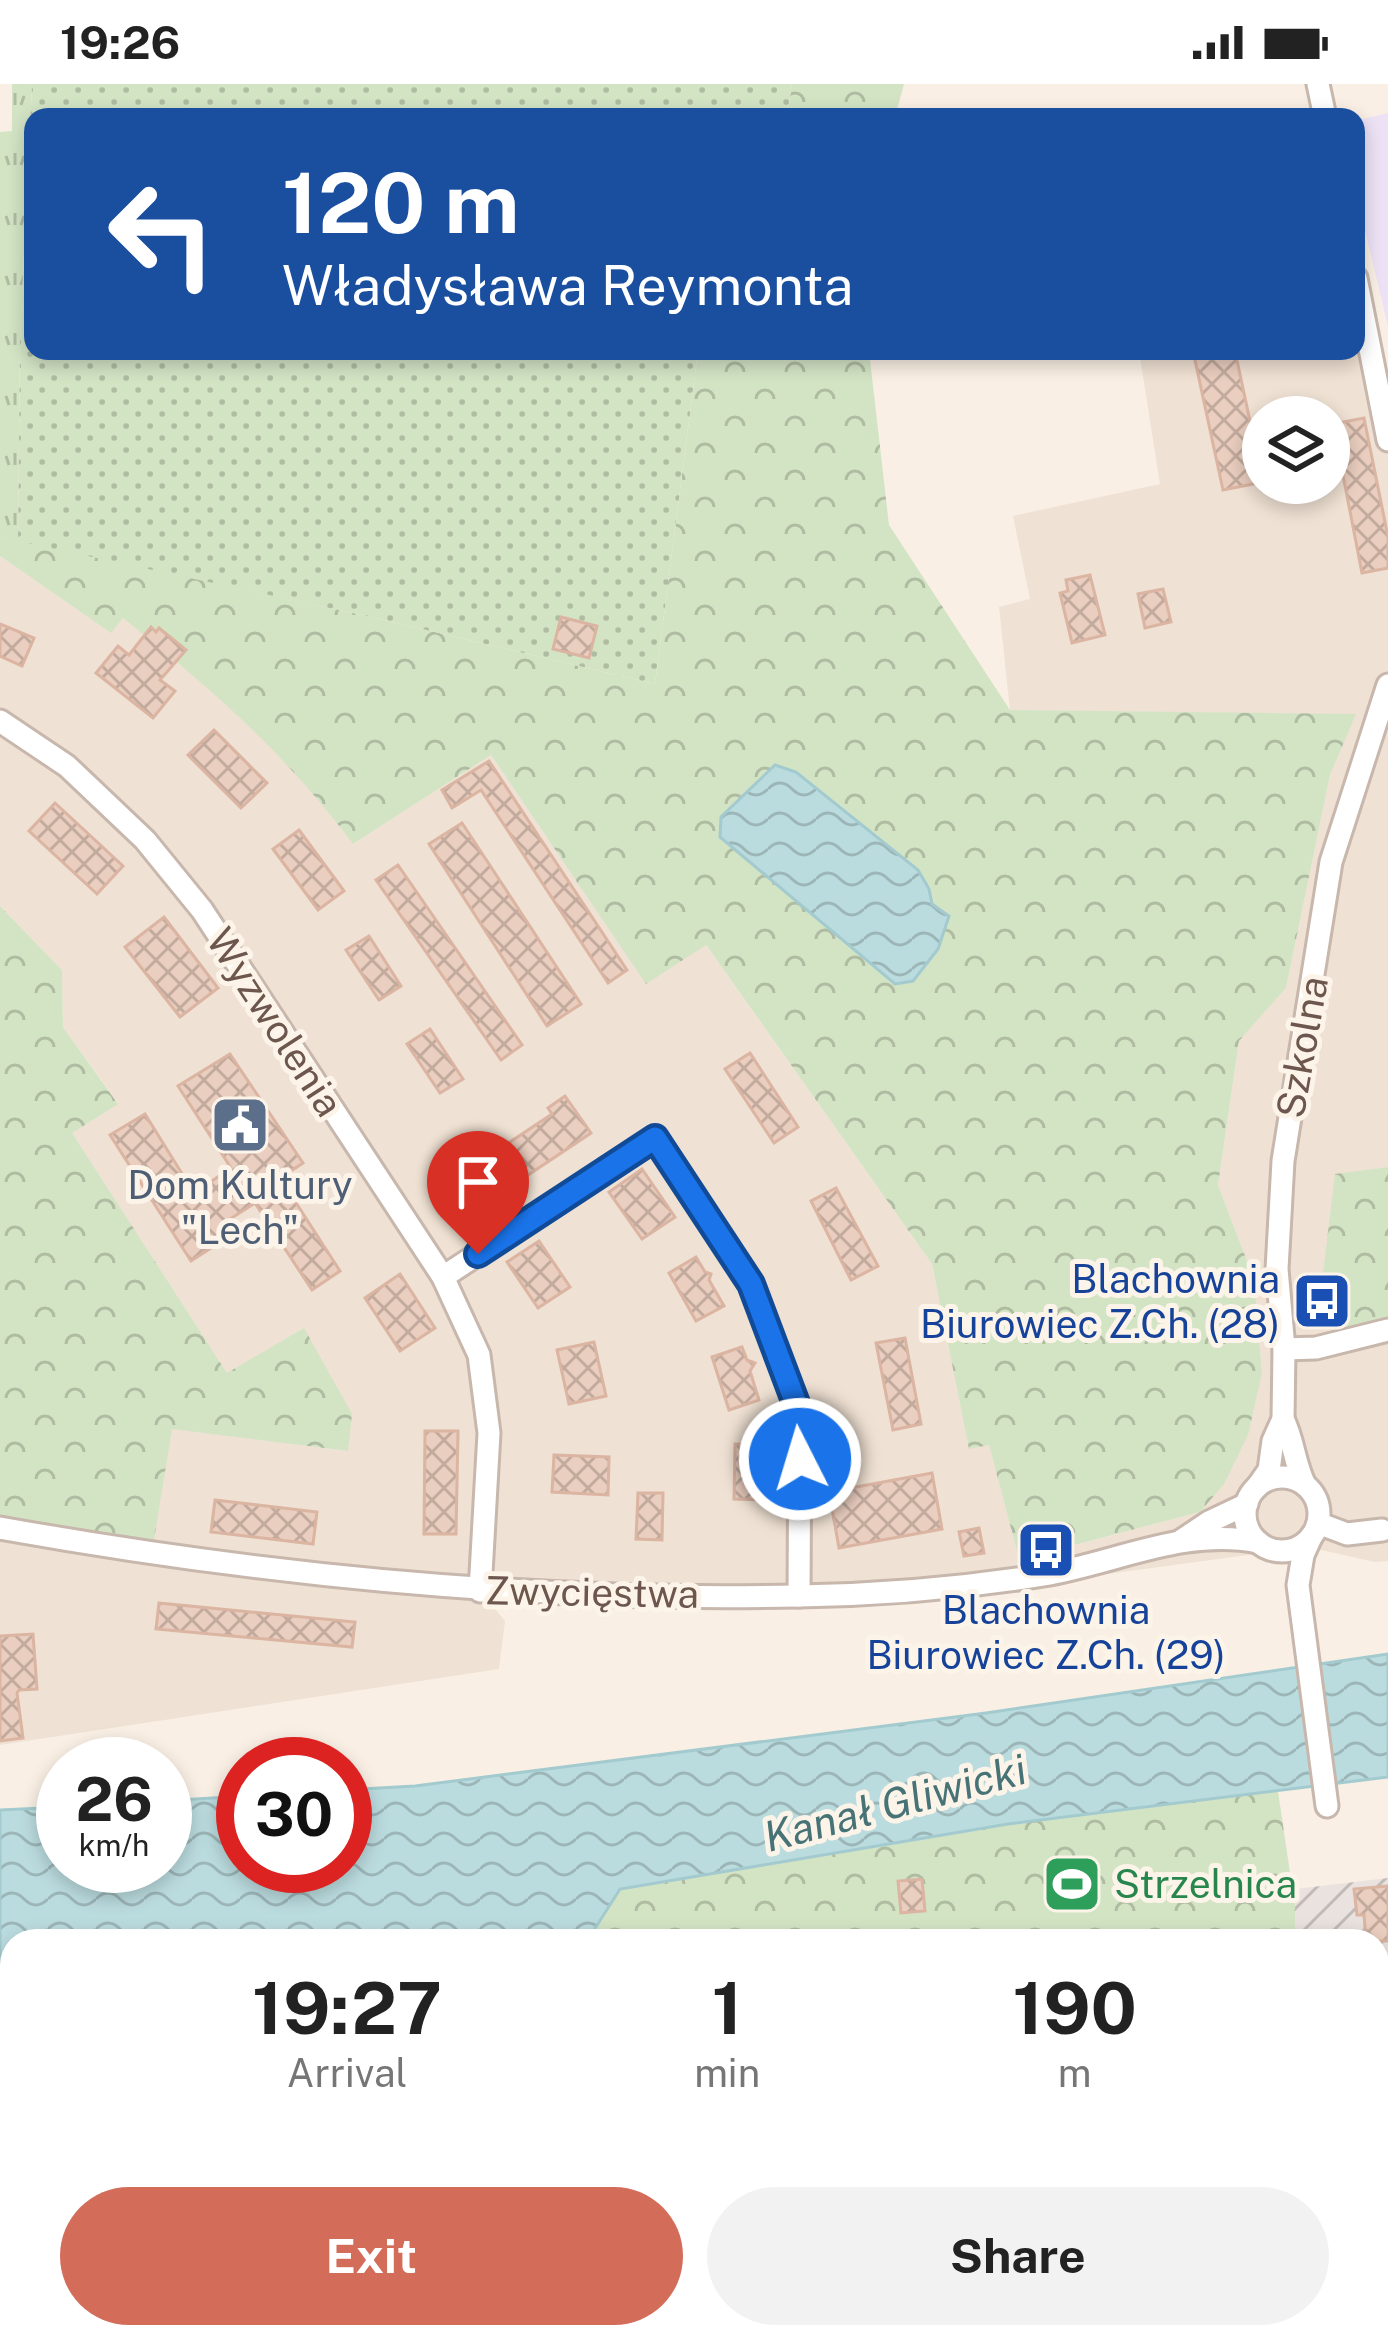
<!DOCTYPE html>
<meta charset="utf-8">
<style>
:root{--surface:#fff;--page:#f2f2f2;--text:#222;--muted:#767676;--accent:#d36c59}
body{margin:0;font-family:"Public Sans",sans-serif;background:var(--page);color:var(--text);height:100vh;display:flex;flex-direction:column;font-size:45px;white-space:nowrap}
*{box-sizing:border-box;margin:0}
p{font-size:39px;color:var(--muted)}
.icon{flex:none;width:66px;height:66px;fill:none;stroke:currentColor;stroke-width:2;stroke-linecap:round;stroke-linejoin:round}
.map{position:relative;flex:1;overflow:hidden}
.panel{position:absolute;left:0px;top:1845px;width:1389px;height:420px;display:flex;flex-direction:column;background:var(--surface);border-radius:36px 36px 0 0;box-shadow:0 6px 18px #0003}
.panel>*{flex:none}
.top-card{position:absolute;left:24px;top:24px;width:1341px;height:252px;border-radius:24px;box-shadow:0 6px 18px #0003;background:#1a4fa0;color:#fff;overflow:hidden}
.fabs{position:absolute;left:1242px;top:312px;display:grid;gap:24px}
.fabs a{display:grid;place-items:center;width:108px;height:108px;border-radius:50%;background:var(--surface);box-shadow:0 6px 18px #0003;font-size:60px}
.speed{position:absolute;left:36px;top:1653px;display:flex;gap:24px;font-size:60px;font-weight:700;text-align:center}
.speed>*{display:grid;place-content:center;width:156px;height:156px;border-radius:50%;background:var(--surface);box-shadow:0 6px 18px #0003;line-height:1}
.speed small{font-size:30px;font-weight:400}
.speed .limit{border:18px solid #d22;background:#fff;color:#111}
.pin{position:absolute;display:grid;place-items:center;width:102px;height:102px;color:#fff;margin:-123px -51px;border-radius:50% 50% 50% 0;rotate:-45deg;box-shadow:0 0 12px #0007}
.pin .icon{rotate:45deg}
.me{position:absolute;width:132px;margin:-66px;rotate:355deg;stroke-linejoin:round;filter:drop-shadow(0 0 9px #0008)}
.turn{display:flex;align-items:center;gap:42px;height:252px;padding:0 60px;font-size:54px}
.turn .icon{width:156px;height:156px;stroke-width:2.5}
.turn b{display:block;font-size:84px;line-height:102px}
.eta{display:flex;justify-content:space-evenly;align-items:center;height:204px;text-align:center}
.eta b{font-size:72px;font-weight:700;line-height:84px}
.cta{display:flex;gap:24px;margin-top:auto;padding:24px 60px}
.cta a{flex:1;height:138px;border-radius:72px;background:var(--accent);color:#fff;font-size:48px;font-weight:700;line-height:138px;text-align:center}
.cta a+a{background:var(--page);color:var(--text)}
.status{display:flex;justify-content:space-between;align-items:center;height:84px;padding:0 60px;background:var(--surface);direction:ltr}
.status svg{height:33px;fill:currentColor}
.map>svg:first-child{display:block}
.residential{fill:#efe1d3;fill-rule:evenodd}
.industrial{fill:url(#industrial-furrows)}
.education{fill:#ece1f5}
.grass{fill:url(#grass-tufts)}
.forest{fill:url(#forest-crowns)}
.garden{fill:url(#garden-dots)}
.water{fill:url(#water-waves);stroke:#a3cbcf;stroke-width:3}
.building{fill:url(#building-cross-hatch);stroke:#dbb4a2;stroke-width:3}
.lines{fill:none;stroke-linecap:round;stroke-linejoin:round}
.minor-casing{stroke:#c8b7ac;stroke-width:27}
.minor{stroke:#fff;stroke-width:21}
.rail-casing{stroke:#b2a5c0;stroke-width:10}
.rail{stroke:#fcf4e9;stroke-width:6;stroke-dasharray:18;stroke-linecap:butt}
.route-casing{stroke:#114b97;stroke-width:30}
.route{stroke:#1a73e8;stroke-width:21}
.labels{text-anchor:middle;stroke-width:10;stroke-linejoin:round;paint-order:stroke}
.street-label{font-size:39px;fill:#6d574d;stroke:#fcf4e9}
.service-label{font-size:39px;fill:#4e5e75;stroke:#fcf4e9}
.transit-label{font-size:39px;fill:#164399;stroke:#fcf4e9;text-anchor:end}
.leisure-label{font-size:39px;fill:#27864d;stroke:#fcf4e9;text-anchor:start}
.water-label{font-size:42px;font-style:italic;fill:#477377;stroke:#fcf4e9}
</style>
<div class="status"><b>19:26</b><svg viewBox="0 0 49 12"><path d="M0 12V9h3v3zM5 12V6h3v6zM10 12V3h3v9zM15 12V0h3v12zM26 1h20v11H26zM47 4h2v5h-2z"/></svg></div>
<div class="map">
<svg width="1388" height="2265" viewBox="0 0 1388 2265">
<defs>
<pattern id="industrial-furrows" width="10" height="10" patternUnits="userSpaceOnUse" patternTransform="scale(3)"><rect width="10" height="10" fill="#e9e2de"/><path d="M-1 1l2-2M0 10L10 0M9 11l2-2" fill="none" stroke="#c1bab6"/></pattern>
<pattern id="grass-tufts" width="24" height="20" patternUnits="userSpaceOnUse" patternTransform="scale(3)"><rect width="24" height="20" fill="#d3e4c5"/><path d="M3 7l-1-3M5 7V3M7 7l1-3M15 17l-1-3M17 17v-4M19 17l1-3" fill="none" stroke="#afbca2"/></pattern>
<pattern id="forest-crowns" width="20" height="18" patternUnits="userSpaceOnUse" patternTransform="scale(3)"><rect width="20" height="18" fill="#d3e4c5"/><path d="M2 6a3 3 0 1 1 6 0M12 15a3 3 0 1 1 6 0" fill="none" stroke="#afbca2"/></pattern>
<pattern id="garden-dots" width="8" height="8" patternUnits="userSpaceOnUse" patternTransform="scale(3)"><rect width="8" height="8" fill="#d3e4c5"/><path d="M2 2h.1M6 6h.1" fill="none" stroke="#afbca2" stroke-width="1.8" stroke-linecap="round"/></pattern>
<pattern id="water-waves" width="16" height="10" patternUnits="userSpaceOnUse" patternTransform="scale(3)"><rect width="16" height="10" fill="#bbdcdf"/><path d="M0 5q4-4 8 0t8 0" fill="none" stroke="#9cb5b7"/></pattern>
<pattern id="building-cross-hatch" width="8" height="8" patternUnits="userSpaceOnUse" patternTransform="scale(3)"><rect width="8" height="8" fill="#eacebf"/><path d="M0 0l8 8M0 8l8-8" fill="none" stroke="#c2aa9d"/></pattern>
</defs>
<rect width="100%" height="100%" fill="#f9efe4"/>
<!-- residential -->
<path class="residential" d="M1356 258 1366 310 1388 304V1083L1335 1091 1388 1239V1477L1375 1478 1308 1463 1011 1503 481 1508 505 1537 499 1585 0 1661V1444L172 1344 347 1367 227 1289 71 1048 118 1019 63 943 62 886 0 822V472L110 548 123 534 219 610 310 703 353 760 491 671 646 899 705 860 932 1180 969 1364 989 1361 1017 1466 1066 1458 1068 1463 1200 1428 1262 1289 1254 1195 1218 1101 1239 957 1286 904 1330 691 1355 631 1010 626 999 523 1030 515 1013 432 1160 400 1139 267H1356ZM1263 333H1329V399H1263Z"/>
<!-- industrial -->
<g class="industrial">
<path d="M1388 1794V1868L1377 1869V1857H1280L1287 1806Z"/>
<path d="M1388 1934V2265H181L194 2253H1377V1939Z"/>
</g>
<!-- education -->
<path class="education" d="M1388 29V242L1356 109V37Z"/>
<!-- grass -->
<path class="grass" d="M12 0H32L20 255 18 457 0 452V48L12 47Z"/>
<!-- forest -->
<g class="forest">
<path d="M792 0H904L895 33H787Z"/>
<path d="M698 267H869L889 441 1010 626 1356 630 1330 691 1286 904 1239 957 1218 1101 1254 1195 1262 1289 1248 1351 1224 1400 1200 1428 1067 1463 1065 1458 1017 1467 989 1361 969 1365 932 1180 706 861 646 900 491 671 353 760C283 667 213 606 123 534L111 549 0 472V452L367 532 655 600Z"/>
<path d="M0 822 62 886 63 943 118 1020 72 1049 227 1289 304 1244 352 1330 348 1367 172 1345 152 1468 0 1444Z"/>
<path d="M1388 1083V1239L1341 1245 1321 1206 1335 1090Z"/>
<path d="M1278 1707 1295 1823V1857H587L619 1806 1008 1740Z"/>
<path d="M118 2253H201L188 2265H109Z"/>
</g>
<!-- garden -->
<path class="garden" d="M32 0H792L787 33H33V267H698L655 600 367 532 18 457 20 255Z"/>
<!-- water -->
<g class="water">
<path d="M775 681 796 688 918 786 929 805 932 820 949 832 938 865 913 897 895 900 720 753 721 733Z"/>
<path d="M1388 1570V1693L1008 1740 620 1805 587 1857H12V2253H118L109 2265H0V1726L63 1723V1782H165V1717L243 1712V1782H345V1706L415 1702 986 1629Z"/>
</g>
<!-- building -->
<g class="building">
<path d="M1193 267H1235L1263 398 1223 406Z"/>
<path d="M1364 334 1388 453V484L1362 489 1333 340Z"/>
<path d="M1090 491 1105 551 1072 559 1060 509 1068 507 1066 496Z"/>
<path d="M1163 505 1171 538 1145 544 1138 510Z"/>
<path d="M561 533 597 542 589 574 553 565Z"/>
<path d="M0 540 34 554 22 582 0 572Z"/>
<path d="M151 543 156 548 159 544 186 566 160 596 175 607 153 634 96 589 118 562 129 571Z"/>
<path d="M214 646 267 699 241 724 188 671Z"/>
<path d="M489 677 627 886 608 899 481 706 452 724 442 706Z"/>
<path d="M55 719 123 782 97 810 29 747Z"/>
<path d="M462 739 581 920 547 942 429 760Z"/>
<path d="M299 746 344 807 318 826 273 765Z"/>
<path d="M398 781 522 961 501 976 376 796Z"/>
<path d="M164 833 218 904 180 933 125 863Z"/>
<path d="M369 852 401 902 379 916 346 866Z"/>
<path d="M430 945 463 995 440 1009 407 960Z"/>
<path d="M750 969 798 1043 774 1059 725 985Z"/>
<path d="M230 970 303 1079 280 1094 340 1187 312 1206 255 1119 227 1137 233 1150 191 1177 110 1051 145 1030 194 1109 231 1084 178 1002Z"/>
<path d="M565 1012 591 1049 474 1127 449 1090 466 1078 471 1084 552 1030 548 1024Z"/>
<path d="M642 1085 675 1133 642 1155 609 1108Z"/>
<path d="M836 1104 878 1182 851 1196 811 1117Z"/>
<path d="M539 1157 570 1203 538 1224 507 1178Z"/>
<path d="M696 1173 705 1188 711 1190 709 1196 724 1222 696 1237 669 1189Z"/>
<path d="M400 1190 435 1244 400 1267 365 1214Z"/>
<path d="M905 1254 921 1340 893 1346 876 1259Z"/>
<path d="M594 1258 606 1312 569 1320 557 1266Z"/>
<path d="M742 1263 747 1276 755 1279 750 1287 759 1316 729 1326 712 1273Z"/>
<path d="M425 1347H458L456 1450H424Z"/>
<path d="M735 1360 767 1361 766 1378 772 1382 766 1387 765 1416 734 1415Z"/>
<path d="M554 1371 609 1373 608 1411 552 1408Z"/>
<path d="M932 1389 942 1445 839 1464 829 1408Z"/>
<path d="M638 1409H663L662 1456 636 1455Z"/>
<path d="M215 1416 317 1428 313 1460 211 1448Z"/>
<path d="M979 1444 984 1469 964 1472 959 1448Z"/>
<path d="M159 1519 355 1538 352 1563 156 1545Z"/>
<path d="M33 1550 37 1605 19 1606 17 1609 23 1654 0 1657V1552Z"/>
<path d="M1087 1784 1089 1816 1056 1818 1054 1785Z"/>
<path d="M922 1795 925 1827 901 1829 898 1797Z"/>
<path d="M1388 1802V1857H1366L1364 1831H1357L1354 1805Z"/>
</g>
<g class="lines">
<!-- minor casing -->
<g class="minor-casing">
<g id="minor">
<path d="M1318 0 1325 33"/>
<path d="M1356 194 1388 356"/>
<path d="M0 637 67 682 145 756 202 826 443 1193 479 1271 489 1349 480 1507"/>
<path d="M443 1193 655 1054 751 1200 800 1330 799 1512"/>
<path d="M1284 1265 1316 1264 1388 1246"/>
<path d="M1283 1335C1294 1357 1294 1379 1305 1401"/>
<circle cx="1282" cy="1430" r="37"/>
<path d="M1257 1403 1269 1386 1273 1357 1283 1335 1284 1265 1277 1185 1283 1077 1331 778 1388 601"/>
<path d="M1318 1439 1347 1450 1382 1446"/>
<path d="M0 1444C263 1491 531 1518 799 1512 880 1511 963 1504 1044 1491 1115 1479 1185 1443 1258 1458"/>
<path d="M1312 1451 1303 1471 1298 1501 1327 1722"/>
<path d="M1182 1456 1209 1438 1247 1420"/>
</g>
</g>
<!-- minor -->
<use href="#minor" class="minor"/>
<!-- rail casing -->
<g class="rail-casing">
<g id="rail">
<path d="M1377 1957 1388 1952"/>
<path d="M1377 2087 1388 2086"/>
<path d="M1377 2191 1388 2192"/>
<path d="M1210 2253 1226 2265"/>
<path d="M197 2265 209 2253"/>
</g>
</g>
<!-- rail -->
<use href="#rail" class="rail"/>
</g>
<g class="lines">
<!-- route casing -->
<g class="route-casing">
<path id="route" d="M478 1170 655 1054 751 1200 800 1330V1375"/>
</g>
<!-- route -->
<use href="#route" class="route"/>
</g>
<!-- icons -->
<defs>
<g id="civic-square" transform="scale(3)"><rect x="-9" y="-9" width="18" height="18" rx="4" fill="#5c6f8a" stroke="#fcf4e9"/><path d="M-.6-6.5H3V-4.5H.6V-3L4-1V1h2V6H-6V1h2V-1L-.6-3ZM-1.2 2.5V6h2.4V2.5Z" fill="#fff"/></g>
<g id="bus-square" transform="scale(3)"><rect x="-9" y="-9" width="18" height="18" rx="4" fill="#1a4fb4" stroke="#fcf4e9"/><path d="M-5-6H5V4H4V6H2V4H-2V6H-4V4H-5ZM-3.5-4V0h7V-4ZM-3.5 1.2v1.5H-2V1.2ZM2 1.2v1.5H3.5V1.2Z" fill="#fff"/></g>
<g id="stadium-square" transform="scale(3)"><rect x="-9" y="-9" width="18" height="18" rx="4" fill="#2e9e5b" stroke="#fcf4e9"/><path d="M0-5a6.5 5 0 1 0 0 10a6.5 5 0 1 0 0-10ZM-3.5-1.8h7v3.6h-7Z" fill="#fff"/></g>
</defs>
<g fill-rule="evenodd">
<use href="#civic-square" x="240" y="1041"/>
<use href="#bus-square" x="1322" y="1217"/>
<use href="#bus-square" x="1046" y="1466"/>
<use href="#stadium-square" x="1072" y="1800"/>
</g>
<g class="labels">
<!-- street labels -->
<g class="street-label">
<text transform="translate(275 938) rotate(57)" y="14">Wyzwolenia</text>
<text transform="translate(1302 963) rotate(-80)" y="14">Szkolna</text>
<text transform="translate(592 1508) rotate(1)" y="14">Zwycięstwa</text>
</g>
<!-- service labels -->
<g class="service-label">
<text x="240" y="1115">Dom Kultury<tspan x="240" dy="45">"Lech"</tspan></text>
</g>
<!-- transit labels -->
<g class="transit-label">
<text x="1280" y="1209">Blachownia<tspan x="1280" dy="45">Biurowiec Z.Ch. (28)</tspan></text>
<text x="1046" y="1540" text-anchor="middle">Blachownia<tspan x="1046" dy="45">Biurowiec Z.Ch. (29)</tspan></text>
</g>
<!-- leisure labels -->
<g class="leisure-label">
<text x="1114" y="1814">Strzelnica</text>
</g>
<!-- water labels -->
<g class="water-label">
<text transform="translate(895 1719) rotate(-15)" y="15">Kanał Gliwicki</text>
</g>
</g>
</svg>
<div class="fabs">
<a><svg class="icon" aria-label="layers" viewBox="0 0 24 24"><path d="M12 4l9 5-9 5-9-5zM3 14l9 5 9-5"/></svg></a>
</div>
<div class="speed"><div>26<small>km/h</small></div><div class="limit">30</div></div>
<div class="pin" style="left:478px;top:1170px;background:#d93025"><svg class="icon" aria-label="arrive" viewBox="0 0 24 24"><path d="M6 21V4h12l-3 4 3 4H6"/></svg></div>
<svg class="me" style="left:800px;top:1375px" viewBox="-20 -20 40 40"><circle r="17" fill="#1a73e8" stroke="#fff" stroke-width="3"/><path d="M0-11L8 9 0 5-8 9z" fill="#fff"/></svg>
<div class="top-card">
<div class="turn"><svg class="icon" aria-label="left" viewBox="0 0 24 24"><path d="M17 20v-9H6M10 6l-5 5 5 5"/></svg><div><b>120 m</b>Władysława Reymonta</div></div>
</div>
<section class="panel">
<div class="eta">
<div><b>19:27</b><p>Arrival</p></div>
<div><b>1</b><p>min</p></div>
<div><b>190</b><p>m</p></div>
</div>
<div class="cta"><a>Exit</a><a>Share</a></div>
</section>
</div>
